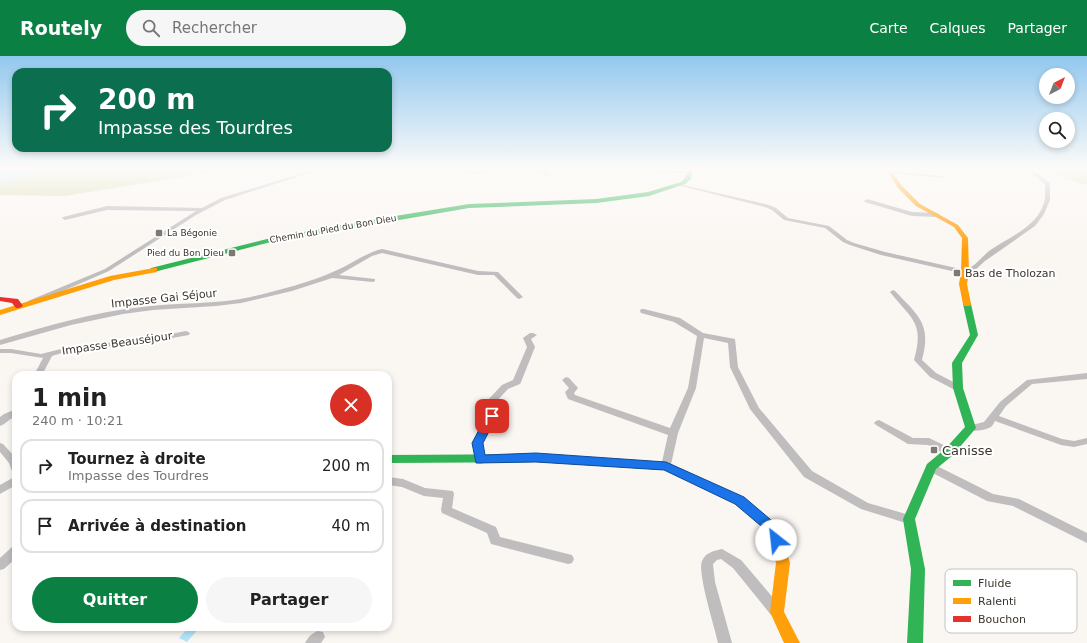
<!DOCTYPE html>
<html lang="fr">
<meta charset="utf-8">
<style>
:root{--surface:#fff;--page:#f6f6f6;--text:#222;--muted:#767676;--line:#e0e0e0;--accent:#0b8043}
body{margin:0;font-family:"DejaVu Sans",sans-serif;background:var(--page);color:var(--text);height:100vh;display:flex;flex-direction:column;font-size:15px;white-space:nowrap}
*{box-sizing:border-box;margin:0}
p{font-size:13px;color:var(--muted)}
.icon{flex:none;width:22px;height:22px;fill:none;stroke:currentColor;stroke-width:2;stroke-linecap:round;stroke-linejoin:round}
.map{position:relative;flex:1;overflow:hidden}
.drawer{position:absolute;left:12px;top:315px;width:380px;height:260px;display:flex;flex-direction:column;background:var(--surface);border-radius:12px;box-shadow:0 2px 6px #0003}
.drawer>*{flex:none}
.guide{position:absolute;left:12px;top:12px;width:380px;height:84px;border-radius:12px;box-shadow:0 2px 6px #0003;background:#0b6e4f;color:#fff;overflow:hidden}
.needle{width:26px;rotate:42deg}
.buttons{position:absolute;left:1039px;top:12px;display:grid;gap:8px}
.buttons a{display:grid;place-items:center;width:36px;height:36px;border-radius:50%;background:var(--surface);box-shadow:0 2px 6px #0003;font-size:20px}
.pin{position:absolute;display:grid;place-items:center;width:34px;height:34px;color:#fff;margin:-17px;border-radius:8px;box-shadow:0 2px 6px #0006}
.me{position:absolute;width:44px;margin:-22px;rotate:331deg;stroke-linejoin:round;filter:drop-shadow(0 0 3px #0008)}
.turn{display:flex;align-items:center;gap:14px;height:84px;padding:0 20px;font-size:18px}
.turn .icon{width:52px;height:52px;stroke-width:2.5}
.turn b{display:block;font-size:28px;line-height:34px}
.round{display:grid;place-items:center;flex:none;width:42px;height:42px;border-radius:21px;background:var(--page)}
.summary{display:flex;align-items:center;justify-content:space-between;height:68px;padding:0 20px}
h1{font-size:24px;font-weight:700;line-height:30px}
.action{display:flex;gap:8px;margin-top:auto;padding:8px 20px}
.action a{flex:1;height:46px;border-radius:24px;background:var(--accent);color:#fff;font-size:16px;font-weight:700;line-height:46px;text-align:center}
.action a+a{background:var(--page);color:var(--text)}
ul{padding:0;list-style:none}
li{display:flex;align-items:center;gap:12px;height:54px;margin:0 8px 6px;padding:0 12px;border:2px solid var(--line);border-radius:12px}
li div{flex:1}
li b{display:block;font-size:15px}
li em{font-style:normal}
header{display:flex;align-items:center;gap:24px;box-sizing:border-box;height:56px;padding:0 20px;background:var(--accent);color:#fff}
header strong{font-size:19px}
nav{display:flex;gap:22px;margin-inline-start:auto;font-size:14px}
.search{width:280px;height:36px;background:var(--page);display:flex;align-items:center;gap:10px;box-sizing:border-box;padding:0 14px;border-radius:22px;color:var(--muted);font-size:15px}
.map>svg:first-child{display:block}
.forest{fill:#d6dcae}
.water{fill:#b2e5f8}
.lines{fill:none;stroke-linecap:round;stroke-linejoin:round}
.stream{stroke:#b2e5f8;stroke-width:1.5}
.street{fill:#c0bdbf;fill-rule:evenodd}
.fast{fill:#30b455;fill-rule:evenodd}
.slow{fill:#ff9f0a;fill-rule:evenodd}
.jam{fill:#e5322d;fill-rule:evenodd}
.route{fill:#1a73e8;stroke:#114b97}
.poi-dot{fill:#7e7972;stroke:#fff;stroke-width:1.5}
.labels{text-anchor:middle;stroke-width:4;stroke-linejoin:round;paint-order:stroke}
.far-street-label{font-size:9px;fill:#3b352d;stroke:#fff}
.far-poi-label{font-size:9px;fill:#3b352d;stroke:#fff;text-anchor:start}
.poi-label{font-size:11px;fill:#3b352d;stroke:#fff;text-anchor:start}
.street-label{font-size:11px;fill:#3b352d;stroke:#fff}
.near-poi-label{font-size:13px;fill:#3b352d;stroke:#fff;text-anchor:start}
.key{fill:#fff;stroke:#c4c2c0;stroke-width:1}
.key-label{font-size:11px;fill:#3b352d}
</style>
<header>
<strong>Routely</strong>
<div class="search"><svg class="icon" aria-label="search" viewBox="0 0 24 24"><circle cx="10" cy="10" r="6"/><path d="M15 15l6 6"/></svg>Rechercher</div>
<nav><a>Carte</a><a>Calques</a><a>Partager</a></nav>
</header>
<div class="map">
<svg width="1087" height="587" viewBox="0 0 1087 587">
<rect width="100%" height="100%" fill="#faf6f2"/>
<!-- forest -->
<g class="forest">
<path d="M0 113H232L65 140 0 139Z"/>
<path d="M1043 113H1087V129L1047 117Z"/>
</g>
<!-- water -->
<g class="water">
<path d="M0 113H45L36 119 0 127Z"/>
<path d="M189 571H200L187 586 179 582Z"/>
</g>
<g class="lines">
<!-- stream -->
<path class="stream" d="M1058 113 1087 120"/>
<!-- street -->
<g class="street">
<path d="M316 113H322L225 144 196 159 109 215 35 247H32L28 245 105 213 196 155 107 154 65 164 62 162 63 161 107 150 202 152 221 142Z"/>
<path d="M441 113 480 116 493 113H500L480 118 443 114Z"/>
<path d="M533 113H538L551 119 547 120Z"/>
<path d="M645 113 688 115 690 116 688 117C677 117 652 118 645 113Z"/>
<path d="M1026 113H1031L1050 127V144L1044 158 1035 170 985 205 974 215 965 218 881 199 850 189 843 186 825 172 784 164 772 154 765 151 677 129 679 128 769 149 776 152 788 162 829 170 847 184 854 187 885 196 965 214C973 212 982 201 989 195 1009 181 1040 170 1045 143 1045 138 1045 133 1045 128Z"/>
<path d="M888 115 944 120 946 121 944 122 890 117 888 116Z"/>
<path d="M867 143 912 156 937 157 940 159 937 161 912 160 865 146 864 145Z"/>
<path d="M382 193 478 215 498 216 523 241 519 243 517 242 494 219H478L382 197 372 200 339 219 375 223V225L373 226 332 222 292 235 241 247 216 250 153 254 123 258 71 269 0 289V284C46 270 94 256 142 251 178 246 215 249 251 241 280 234 308 227 335 215 352 208 365 197 382 193Z"/>
<path d="M893 234 895 235C918 259 932 268 922 304L936 317 961 330 962 332 961 334H955L930 321 914 304C925 266 911 263 890 236Z"/>
<path d="M641 253H644L680 262 703 277 735 283 738 311 759 352 812 415 868 447 913 460 915 463 913 466 909 468 861 453 804 421 750 353 730 311 728 287 704 282 696 332 678 377 670 413 666 414 662 413 661 410 668 379 568 343 565 336 569 332 562 324 566 321 569 322 578 332 574 337 575 339 670 372 688 332 697 280 674 266 641 257 640 255Z"/>
<path d="M186 275 190 277 189 279 155 285 65 296 52 300 42 319H34L43 302 11 297H0V293H11L41 298 65 292 155 281Z"/>
<path d="M530 277H533L537 279 531 283 535 291 521 326 520 328 508 333 494 348 497 359 482 387 485 404 484 407 480 408 476 407 472 387 487 359 485 347 502 329 513 324 527 291 523 282Z"/>
<path d="M1087 317V323L1032 328 1006 350 999 360 1062 383 1074 385 1087 382V388L1074 391 1061 389 995 365C994 367 993 369 991 371 986 374 973 376 968 374L966 372 968 370 984 366 1000 346 1027 324Z"/>
<path d="M16 353V360C10 362 6 368 0 370V361L4 358Z"/>
<path d="M879 364 913 382H929L952 393 954 396 952 399 949 400 928 389 908 388 876 369 874 367 876 365Z"/>
<path d="M0 387 3 388 16 402V416L12 415 9 407 0 396Z"/>
<path d="M931 407 993 438 1019 443 1087 477V487L1013 450 987 445 927 414 926 411 927 408Z"/>
<path d="M16 420V429L0 438V429Z"/>
<path d="M388 421 403 423 425 432 453 435 454 438 452 452 496 471 500 481 572 499 574 503 572 507 568 508 491 488 487 477 442 457 441 454 443 442 424 440 402 431 388 429Z"/>
<path d="M16 490V502L4 513 0 514V502L12 491Z"/>
<path d="M722 493 741 504 781 551 782 555 781 559 776 561 771 559 733 512 721 503 717 504 713 508 715 526 732 587H718C715 572 697 517 702 505 706 496 714 495 722 493Z"/>
<path d="M318 575 323 576 325 581 321 587H305C308 581 312 577 318 575Z"/>
</g>
<!-- fast -->
<g class="fast">
<path d="M688 113H693L691 123 685 128 649 140 596 147 469 152 271 186 154 216 150 214 151 212 271 182 358 166 469 148 596 143 648 136 681 126 685 122Z"/>
<path d="M964 246H970L971 248 978 279 962 307 963 332 976 372 953 399 936 413 915 463 925 513 923 587H907L911 513 903 463 927 408 945 393 965 371 953 332 952 307 970 279 963 248Z"/>
<path d="M536 398 666 406 744 442 778 470 780 474 778 478 774 479 770 478 736 448 664 414 536 406 388 407V399Z"/>
</g>
<!-- slow -->
<g class="slow">
<path d="M886 113H890L902 130 920 148 958 169 968 182 969 216 967 228 971 248 970 250H964L963 248 959 228 961 216 962 182 954 171 916 150 898 132Z"/>
<path d="M154 212H157V216L114 224 0 259V254L110 220Z"/>
<path d="M774 469 778 470 780 474 790 507 784 556 800 587H784L770 556 776 507 768 474 770 470Z"/>
</g>
<!-- jam -->
<path class="jam" d="M0 241 18 243 23 250 19 252H16L12 247 0 245Z"/>
</g>
<!-- sky -->
<linearGradient id="sky" x2="0" y2="1"><stop stop-color="#92c8ee"/><stop offset="0.58" stop-color="#fdfbf9"/><stop offset="1" stop-color="#fdfbf9" stop-opacity="0"/></linearGradient>
<rect width="1087" height="195" fill="url(#sky)"/>
<!-- route -->
<path class="route" d="M492 356 497 360 483 387 485 399 536 397 666 406 744 441 777 469 783 484 781 488 776 490 771 488 767 475 735 448 664 414 536 406 476 407 472 387 488 357Z"/>
<!-- markers -->
<g class="poi-dot">
<rect x="155" y="173" width="8" height="8" rx="2"/>
<rect x="228" y="193" width="8" height="8" rx="2"/>
<rect x="953" y="213" width="8" height="8" rx="2"/>
<rect x="930" y="390" width="8" height="8" rx="2"/>
</g>
<g class="labels">
<!-- far-street labels -->
<g class="far-street-label">
<text transform="translate(333 173) rotate(-10)" y="3">Chemin du Pied du Bon Dieu</text>
</g>
<!-- far-poi labels -->
<g class="far-poi-label">
<text x="167" y="180">La Bégonie</text>
<text x="224" y="200" text-anchor="end">Pied du Bon Dieu</text>
</g>
<!-- poi labels -->
<g class="poi-label">
<text x="965" y="221">Bas de Tholozan</text>
</g>
<!-- street labels -->
<g class="street-label">
<text transform="translate(164 242) rotate(-6)" y="4">Impasse Gai Séjour</text>
<text transform="translate(117 287) rotate(-8)" y="4">Impasse Beauséjour</text>
</g>
<!-- near-poi labels -->
<g class="near-poi-label">
<text x="942" y="399">Canisse</text>
</g>
</g>
<!-- legend -->
<rect x="945" y="513" width="132" height="64" rx="6" class="key"/>
<rect x="953" y="524" width="18" height="6" fill="#30b455"/>
<rect x="953" y="542" width="18" height="6" fill="#ff9f0a"/>
<rect x="953" y="560" width="18" height="6" fill="#e5322d"/>
<g class="key-label">
<text x="978" y="531">Fluide</text>
<text x="978" y="549">Ralenti</text>
<text x="978" y="567">Bouchon</text>
</g>
</svg>
<div class="buttons">
<a><svg class="needle" viewBox="-14 -14 28 28"><path d="M0-13l5 13h-10z" fill="#e53935"/><path d="M0 13l5-13h-10z" fill="#767676"/></svg></a>
<a><svg class="icon" aria-label="search" viewBox="0 0 24 24"><circle cx="10" cy="10" r="6"/><path d="M15 15l6 6"/></svg></a>
</div>
<div class="pin" style="left:492px;top:360px;background:#d93025"><svg class="icon" aria-label="arrive" viewBox="0 0 24 24"><path d="M6 21V4h12l-3 4 3 4H6"/></svg></div>
<svg class="me" style="left:776px;top:484px" viewBox="-20 -20 40 40"><circle r="19" fill="#fff"/><path d="M0-13L10 11 0 6-10 11z" fill="#1a73e8"/></svg>
<div class="guide">
<div class="turn"><svg class="icon" aria-label="right" viewBox="0 0 24 24"><path d="M7 20v-9h11M14 6l5 5-5 5"/></svg><div><b>200 m</b>Impasse des Tourdres</div></div>
</div>
<section class="drawer">
<div class="summary"><div><h1>1 min</h1><p>240 m · 10:21</p></div><a class="round" style="background:#d93025;color:#fff"><svg class="icon" aria-label="close" viewBox="0 0 24 24"><path d="M6 6l12 12M18 6L6 18"/></svg></a></div>
<ul>
<li><svg class="icon" aria-label="right" viewBox="0 0 24 24"><path d="M7 20v-9h11M14 6l5 5-5 5"/></svg><div><b>Tournez à droite</b><p>Impasse des Tourdres</p></div><em>200 m</em></li>
<li><svg class="icon" aria-label="arrive" viewBox="0 0 24 24"><path d="M6 21V4h12l-3 4 3 4H6"/></svg><div><b>Arrivée à destination</b></div><em>40 m</em></li>
</ul>
<div class="action"><a>Quitter</a><a>Partager</a></div>
</section>
</div>
